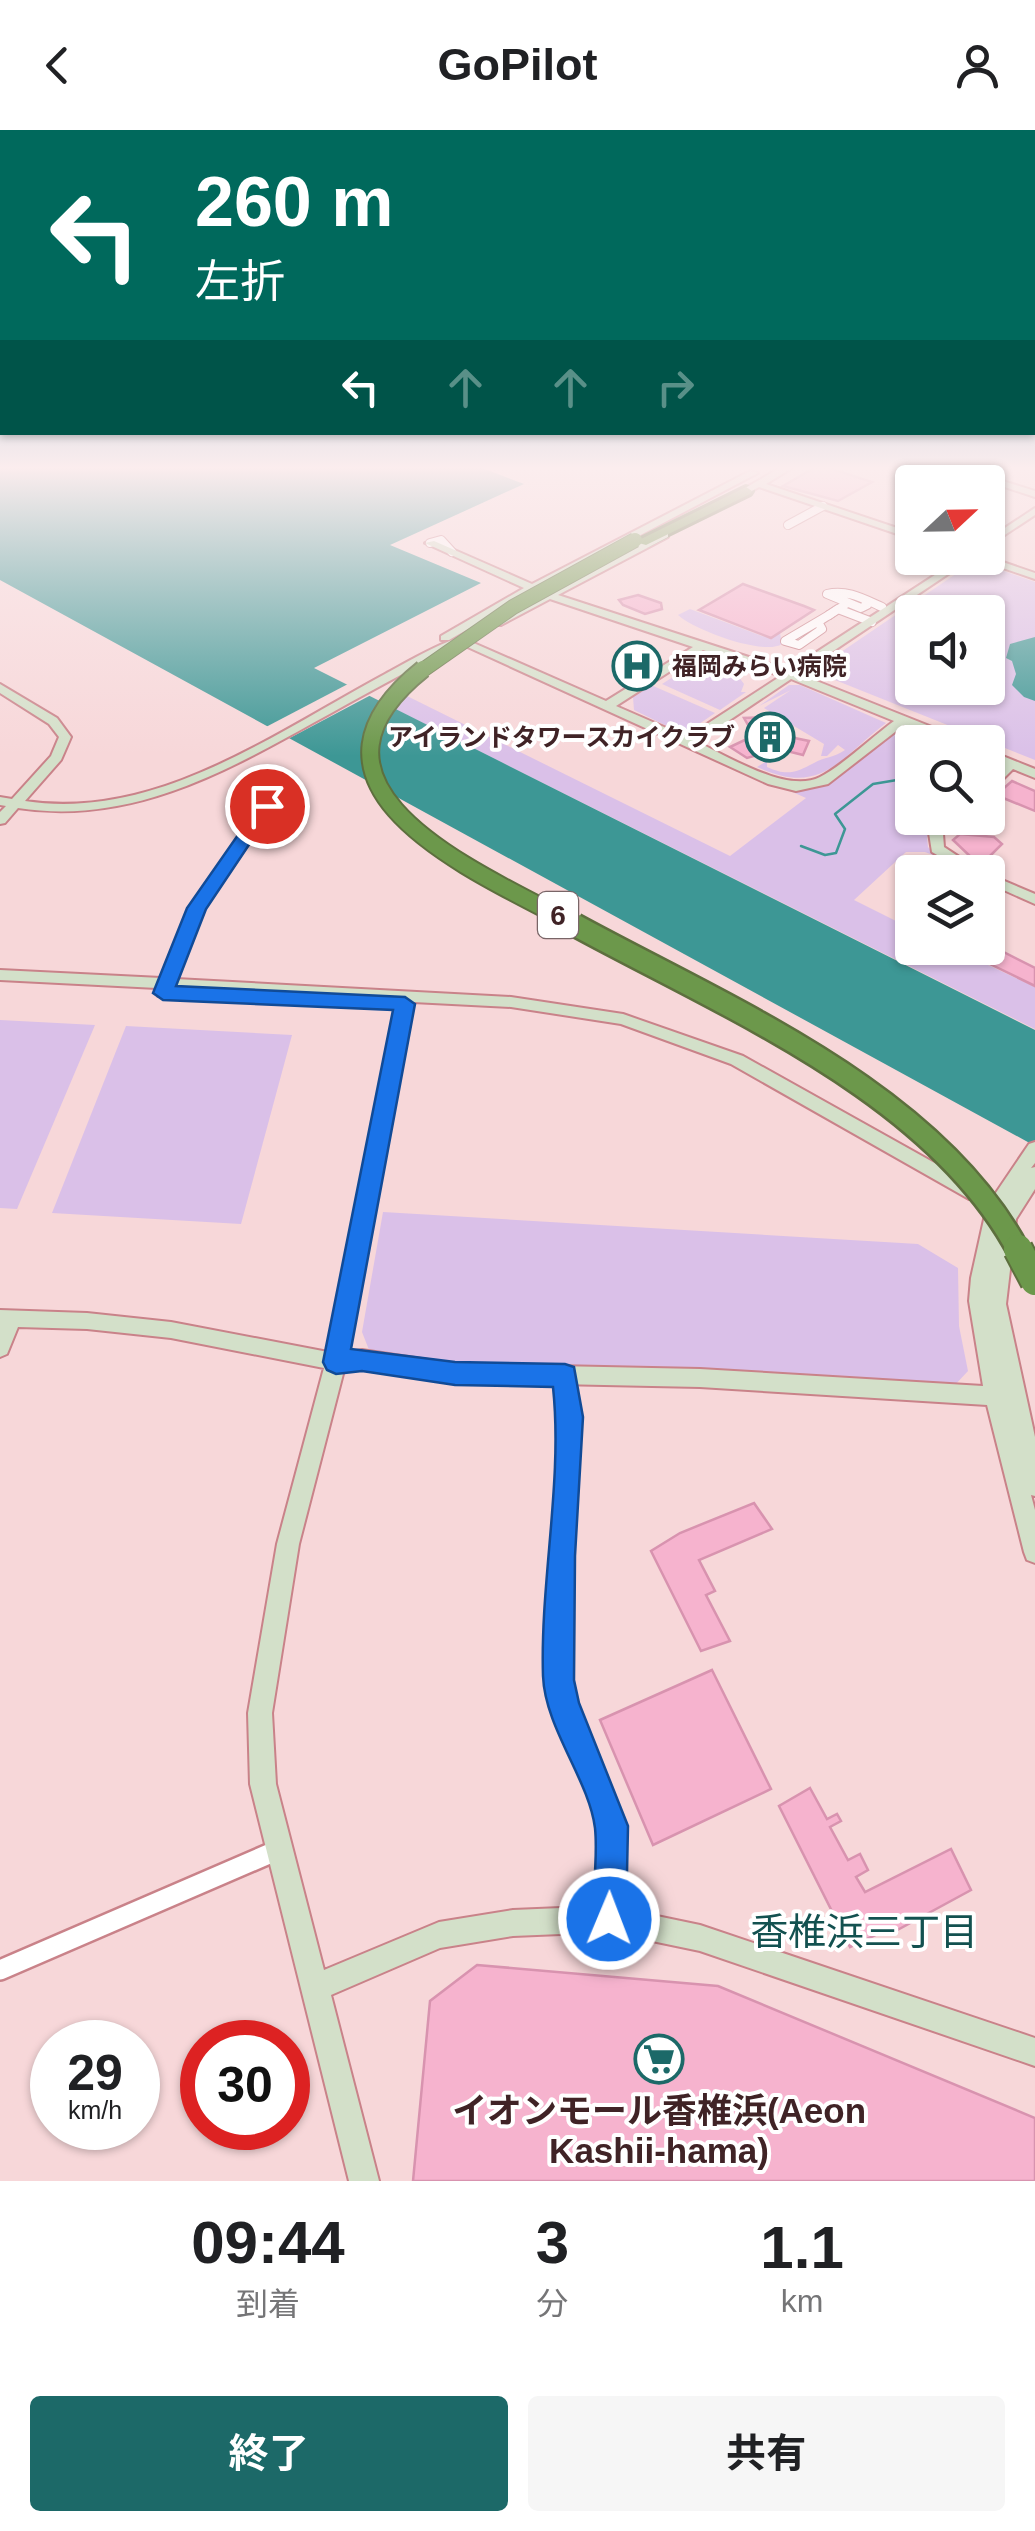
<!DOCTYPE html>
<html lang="ja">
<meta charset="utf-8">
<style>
:root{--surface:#fff;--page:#f6f6f6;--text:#202124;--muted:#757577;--accent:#1c6968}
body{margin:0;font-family:Helvetica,"Noto Sans JP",sans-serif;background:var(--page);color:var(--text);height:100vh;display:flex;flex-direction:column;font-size:38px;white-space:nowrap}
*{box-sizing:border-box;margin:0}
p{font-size:32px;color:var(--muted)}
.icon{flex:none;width:55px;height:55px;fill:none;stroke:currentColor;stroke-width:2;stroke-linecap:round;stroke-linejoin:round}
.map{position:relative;height:2051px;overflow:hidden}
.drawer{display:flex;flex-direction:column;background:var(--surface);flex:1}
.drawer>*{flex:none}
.banner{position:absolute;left:0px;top:0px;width:1035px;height:305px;box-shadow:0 2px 8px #0004;background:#00695c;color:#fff;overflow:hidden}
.needle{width:65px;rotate:68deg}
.controls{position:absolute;left:895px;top:335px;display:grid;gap:20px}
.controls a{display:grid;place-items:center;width:110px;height:110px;border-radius:10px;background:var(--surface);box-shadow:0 2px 8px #0004;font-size:50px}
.speed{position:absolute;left:30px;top:1890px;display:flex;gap:20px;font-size:50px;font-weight:700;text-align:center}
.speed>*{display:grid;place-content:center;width:130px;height:130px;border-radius:50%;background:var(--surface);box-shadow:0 2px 8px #0004;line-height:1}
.speed small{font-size:25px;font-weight:400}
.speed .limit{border:15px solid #d22;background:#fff;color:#111}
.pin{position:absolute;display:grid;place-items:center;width:85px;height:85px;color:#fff;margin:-42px;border:5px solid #fff;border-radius:50%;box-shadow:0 2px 10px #0007}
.me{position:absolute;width:110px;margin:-55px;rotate:1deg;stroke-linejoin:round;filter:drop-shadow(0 0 8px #0008)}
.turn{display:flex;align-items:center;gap:35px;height:210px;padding:0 30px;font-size:45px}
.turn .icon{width:130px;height:130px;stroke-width:2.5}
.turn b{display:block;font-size:70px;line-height:85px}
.lanes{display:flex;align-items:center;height:95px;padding:0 30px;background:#0003;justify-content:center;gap:50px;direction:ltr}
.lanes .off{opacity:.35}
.eta{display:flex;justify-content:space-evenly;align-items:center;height:170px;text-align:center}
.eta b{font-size:60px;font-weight:700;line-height:70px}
.action{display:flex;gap:20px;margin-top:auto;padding:20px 30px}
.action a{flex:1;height:115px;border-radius:10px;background:var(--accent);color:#fff;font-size:40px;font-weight:700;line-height:115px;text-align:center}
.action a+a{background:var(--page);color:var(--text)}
header{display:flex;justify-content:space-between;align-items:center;height:130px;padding:0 30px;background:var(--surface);font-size:45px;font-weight:700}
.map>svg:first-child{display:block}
.green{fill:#dac0e8;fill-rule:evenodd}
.water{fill:#3d9795}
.pier{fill:#f7d7d9}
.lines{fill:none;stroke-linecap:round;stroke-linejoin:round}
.stream{stroke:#3d9795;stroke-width:2.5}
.building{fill:#f6b3ce;stroke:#d893af;stroke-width:2.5}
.street-far2-casing{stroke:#c98289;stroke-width:10}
.street-far1-casing{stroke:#c98289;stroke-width:20}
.street-casing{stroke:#c98289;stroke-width:24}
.secondary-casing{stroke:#c98289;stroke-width:4}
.highway-casing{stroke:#5d6f3e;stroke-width:6}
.street-far2{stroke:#fff;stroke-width:8}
.street-far1{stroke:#fff;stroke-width:15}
.street{stroke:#fff;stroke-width:19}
.secondary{fill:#d3e0c9;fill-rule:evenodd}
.highway{fill:#6c984b;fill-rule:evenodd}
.highway-bridge-far3-casing{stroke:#5d6f3e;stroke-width:16;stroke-linecap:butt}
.highway-bridge-far2-casing{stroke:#5d6f3e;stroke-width:20;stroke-linecap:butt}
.highway-bridge-far1-casing{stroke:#5d6f3e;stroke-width:26;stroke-linecap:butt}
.highway-bridge-casing{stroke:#5d6f3e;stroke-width:32;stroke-linecap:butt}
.highway-bridge-far3{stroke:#6c984b;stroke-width:14}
.highway-bridge-far2{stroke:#6c984b;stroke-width:16}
.highway-bridge-far1{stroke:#6c984b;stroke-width:21}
.highway-bridge{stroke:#6c984b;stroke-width:28}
.route{fill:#1a73e8;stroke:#114b97;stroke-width:2.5}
.labels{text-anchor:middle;stroke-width:8;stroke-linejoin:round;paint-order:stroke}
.far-poi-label{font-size:25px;font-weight:bold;fill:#402326;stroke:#fff;text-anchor:start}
.shield{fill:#fff;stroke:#796567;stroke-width:2.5}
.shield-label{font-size:28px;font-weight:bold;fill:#402326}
.near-poi-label{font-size:35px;font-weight:bold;fill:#402326;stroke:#fff}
.near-neighbourhood-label{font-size:38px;fill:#135150;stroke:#fff}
</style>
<header><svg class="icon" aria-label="back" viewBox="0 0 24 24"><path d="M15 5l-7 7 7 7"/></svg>GoPilot<svg class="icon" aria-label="person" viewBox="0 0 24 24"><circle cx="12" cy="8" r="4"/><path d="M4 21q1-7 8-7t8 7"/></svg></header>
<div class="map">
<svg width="1035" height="2051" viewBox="0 0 1035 2051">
<rect width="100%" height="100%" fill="#f7d7d9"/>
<!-- green -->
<g class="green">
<path d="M984 434 1035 452V630L825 546 828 540 822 535 969 435ZM912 482H988V558H912Z"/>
<path d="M690 479 762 506 771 508 780 503 782 514C764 526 694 500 678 485Z"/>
<path d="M703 528 732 538 744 554 741 562H746L720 580 662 554Z"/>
<path d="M651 555 715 583 686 603 679 602 634 580 633 567Z"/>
<path d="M789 555H800L886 593C837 631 821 666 757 637L767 631V637C787 646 795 643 814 633 824 627 834 628 845 620L838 615 827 626H821L824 614 764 578 791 560 759 576Z"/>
<path d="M403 564 730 726 806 668 779 656C826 670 864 624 900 597L940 612H912V688H946L927 707 928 717 938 727 925 722H906L854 770 912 799V818H952L1035 857V899L385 574Z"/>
<path d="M0 890 95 895 17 1079 0 1078Z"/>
<path d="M126 896 292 905 241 1094 52 1083Z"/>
<path d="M383 1082 918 1114 958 1138 959 1196 968 1241 954 1256 456 1234 371 1225 362 1202Z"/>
</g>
<!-- water -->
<g class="water">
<path d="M0 338H482L524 354 390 415 481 453 314 538 1035 900V1016L0 450Z"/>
<path d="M1035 507V571L1024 567 1012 555 1016 544 1012 531 1006 528 1010 514Z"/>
</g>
<!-- pier -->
<path class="pier" d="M348 554 371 565 286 610 264 598Z"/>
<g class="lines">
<!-- stream -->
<path class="stream" d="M801 716 825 725 836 723 845 699 835 684 873 654 903 649"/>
</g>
<!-- building -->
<g class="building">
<path d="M814 338H829L872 352 838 371 783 356Z"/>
<path d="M743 454 804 476 814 480 771 508 699 480Z"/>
<path d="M638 465 661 473 662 479 645 484 623 475 619 470Z"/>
<path d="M770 587 785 606 809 611 803 625 779 619 747 628 730 617 749 608 752 602 744 588Z"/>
<path d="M1012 651 1035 661V681L996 665Z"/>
<path d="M960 704 994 707 1002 714 986 730 973 729 953 710Z"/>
<path d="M988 814 1035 838V856L957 818H988Z"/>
<path d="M754 1373 772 1399 699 1430 715 1461 706 1465 730 1511 701 1521 651 1421 680 1403Z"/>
<path d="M712 1540 771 1659 653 1715 600 1590Z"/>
<path d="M810 1658 827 1689 837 1684 841 1691 830 1697 848 1730 860 1724 868 1740 856 1747 865 1762 951 1719 971 1760 890 1804 888 1799 850 1817 779 1676Z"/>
<path d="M477 1835 718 1856 1035 1988V2051H413L430 1871Z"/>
</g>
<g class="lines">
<!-- street-far2 casing -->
<g class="street-far2-casing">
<g id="street-far2">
<path d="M788 395 823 376"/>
<path d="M430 413 441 410 452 422"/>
<path d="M865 470 867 475 861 478 827 464C847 459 864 469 882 477"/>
<path d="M829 485 818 492 822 499 799 515 785 511Z"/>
<path d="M829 485 846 474"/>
<path d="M829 485 838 479 872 492"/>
</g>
</g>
<!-- street-far1 casing -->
<g class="street-far1-casing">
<path id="street-far1" d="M559 1532 570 1287 565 1246"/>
</g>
<!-- street casing -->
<g class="street-casing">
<g id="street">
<path d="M559 1530 564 1573 611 1696 609 1789"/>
<path d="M0 1840 278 1720"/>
</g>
</g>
<!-- secondary casing -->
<g class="secondary-casing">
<g id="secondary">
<path d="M780 338H792L766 354 912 403V409L759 357 734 371 726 369Z"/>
<path d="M947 338H962L1035 361V367Z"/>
<path d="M750 341 758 343 540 458 549 461 660 403H668V407L558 465 789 540 961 428H972L799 544 962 609 964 612H948L904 595 828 654 796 661 768 654 461 514C410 539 362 566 313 593 220 645 127 695 18 678L5 693 0 694V682L6 676 0 675V667L12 669 51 626 59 607 49 594 0 563V554L57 588 71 607 61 630 25 671C156 691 275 603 385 544 409 531 434 516 460 507L606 571 693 517 550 469 501 495H493V491L541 466 532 462 449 510H441V506L524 458 425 413 434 411 532 454ZM703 520 781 546 687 607 616 576ZM791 549 894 591C872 607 842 636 820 647 787 664 728 626 697 612Z"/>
<path d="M1035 378V385L988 416V409Z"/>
<path d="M988 427 1035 443V449L974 428Z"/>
<path d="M988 620 1035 639V648L1013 639 993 659 988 660V650L1003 635 988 628Z"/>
<path d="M267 672 274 676 204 779 176 849 511 867 623 884 743 926 981 1059 984 1064 981 1069H969L731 934 621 894 511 877 413 872 348 1222 362 1220 455 1234 700 1239 983 1256 969 1171 971 1148 987 1076 1029 1014 1035 1012V1033L1031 1038 1035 1037V1059L1016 1089 1006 1174 1035 1307V1366L1031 1365 1035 1380V1433L1027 1430 1024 1422 987 1275 700 1257 455 1252 362 1238 344 1240 299 1414 272 1583 276 1654 324 1840 439 1792 513 1780 609 1776 700 1795 1035 1908V1936L700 1821 609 1802 513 1806 440 1818 331 1865 379 2051H349L250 1654 248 1583 277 1414 324 1238 171 1208 87 1199 18 1197 7 1224 0 1227V1180L87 1183 171 1192 328 1222 398 871 172 859 168 866H158L157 858 0 850V840L161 848 190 779 262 673Z"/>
<path d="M944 688H958L943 704 944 717 982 742H966L932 722 929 703Z"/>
<path d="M988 744 1035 764V774L988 753Z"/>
</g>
</g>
<!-- highway casing -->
<g class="highway-casing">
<path id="highway" d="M746 357 752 361 750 364 646 415 635 412Z"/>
</g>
<!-- street-far2 -->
<use href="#street-far2" class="street-far2"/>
<!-- street-far1 -->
<use href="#street-far1" class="street-far1"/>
<!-- street -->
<use href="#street" class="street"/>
<!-- secondary -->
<use href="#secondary" class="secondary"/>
<!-- highway -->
<use href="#highway" class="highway"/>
<!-- highway-bridge-far3 casing -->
<g class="highway-bridge-far3-casing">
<path id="highway-bridge-far3" d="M420 542 513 477 635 410"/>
</g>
<!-- highway-bridge-far2 casing -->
<g class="highway-bridge-far2-casing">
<path id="highway-bridge-far2" d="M423 539C271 660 486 746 580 797"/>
</g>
<!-- highway-bridge-far1 casing -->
<g class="highway-bridge-far1-casing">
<path id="highway-bridge-far1" d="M575 795C727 878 935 963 1019 1122"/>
</g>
<!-- highway-bridge casing -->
<g class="highway-bridge-casing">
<path id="highway-bridge" d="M1018 1119 1035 1151"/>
</g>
<!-- highway-bridge-far3 -->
<use href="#highway-bridge-far3" class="highway-bridge-far3"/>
<!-- highway-bridge-far2 -->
<use href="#highway-bridge-far2" class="highway-bridge-far2"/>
<!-- highway-bridge-far1 -->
<use href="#highway-bridge-far1" class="highway-bridge-far1"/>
<!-- highway-bridge -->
<use href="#highway-bridge" class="highway-bridge"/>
</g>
<!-- sky -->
<linearGradient id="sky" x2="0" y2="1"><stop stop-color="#63a8c7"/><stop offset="0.54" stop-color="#fbedee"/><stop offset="1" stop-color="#fbedee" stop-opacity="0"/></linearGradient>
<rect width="1035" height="626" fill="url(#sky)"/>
<!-- route -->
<path class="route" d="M267 671 275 676 206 779 176 856 405 867 415 874 351 1219 455 1232 565 1234 574 1237 583 1287 575 1426 574 1550 579 1573 628 1696 626 1789 621 1802 609 1807 597 1802 592 1789C593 1760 598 1727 595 1698 589 1650 545 1598 543 1546 540 1451 563 1351 553 1257L455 1255 362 1241 336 1244 327 1240 323 1232 393 880 163 870 153 863 187 778 261 672Z"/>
<!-- icons -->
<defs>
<g id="hospital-ring" transform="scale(2.5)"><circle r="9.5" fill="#fff" stroke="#1c6968" stroke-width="1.5"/><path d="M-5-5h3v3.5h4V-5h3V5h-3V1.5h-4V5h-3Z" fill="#1c6968"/></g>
<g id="building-ring" transform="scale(2.5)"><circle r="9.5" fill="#fff" stroke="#1c6968" stroke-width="1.5"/><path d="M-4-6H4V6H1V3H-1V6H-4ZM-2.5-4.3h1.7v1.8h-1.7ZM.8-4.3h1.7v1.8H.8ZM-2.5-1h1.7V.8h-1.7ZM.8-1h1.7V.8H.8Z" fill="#1c6968"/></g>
<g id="supermarket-ring" transform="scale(2.5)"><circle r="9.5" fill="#fff" stroke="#1c6968" stroke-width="1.5"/><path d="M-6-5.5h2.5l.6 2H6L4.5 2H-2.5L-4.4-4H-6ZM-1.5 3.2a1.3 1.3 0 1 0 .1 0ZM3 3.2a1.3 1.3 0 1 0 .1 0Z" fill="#1c6968"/></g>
</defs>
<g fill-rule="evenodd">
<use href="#hospital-ring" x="637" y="536"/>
<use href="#building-ring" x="770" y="607"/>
<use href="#supermarket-ring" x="659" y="1929"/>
</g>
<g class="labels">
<!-- far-poi labels -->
<g class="far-poi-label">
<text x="672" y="545">福岡みらい病院</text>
<text x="735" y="616" text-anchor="end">アイランドタワースカイクラブ</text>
</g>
<!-- shield labels -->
<rect class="shield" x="538" y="762" width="40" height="46" rx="8"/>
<g class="shield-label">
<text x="558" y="795">6</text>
</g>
<!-- near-poi labels -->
<g class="near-poi-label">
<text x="659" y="1993">イオンモール香椎浜(Aeon<tspan x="659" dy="40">Kashii-hama)</tspan></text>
</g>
<!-- near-neighbourhood labels -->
<g class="near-neighbourhood-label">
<text x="864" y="1815">香椎浜三丁目</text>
</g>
</g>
</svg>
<div class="controls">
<a><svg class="needle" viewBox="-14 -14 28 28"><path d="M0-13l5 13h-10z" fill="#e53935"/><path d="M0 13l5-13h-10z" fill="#757577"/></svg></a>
<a><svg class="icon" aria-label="sound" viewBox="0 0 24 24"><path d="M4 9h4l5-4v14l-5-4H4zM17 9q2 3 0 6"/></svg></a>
<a><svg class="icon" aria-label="search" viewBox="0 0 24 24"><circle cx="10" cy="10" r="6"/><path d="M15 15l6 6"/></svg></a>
<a><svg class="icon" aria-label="layers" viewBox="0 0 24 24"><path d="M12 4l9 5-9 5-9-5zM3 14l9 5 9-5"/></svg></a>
</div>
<div class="speed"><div>29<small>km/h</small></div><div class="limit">30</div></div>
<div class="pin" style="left:267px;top:676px;background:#d93025"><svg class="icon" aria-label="arrive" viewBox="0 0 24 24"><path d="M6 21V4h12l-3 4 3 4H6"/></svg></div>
<svg class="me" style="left:609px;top:1789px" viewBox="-20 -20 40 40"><circle r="17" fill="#1a73e8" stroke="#fff" stroke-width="3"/><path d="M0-11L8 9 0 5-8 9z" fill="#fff"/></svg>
<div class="banner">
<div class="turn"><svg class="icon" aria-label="left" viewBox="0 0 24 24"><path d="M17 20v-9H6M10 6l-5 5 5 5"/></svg><div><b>260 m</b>左折</div></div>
<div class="lanes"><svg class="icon" aria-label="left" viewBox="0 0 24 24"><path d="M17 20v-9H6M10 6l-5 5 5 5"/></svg><svg class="icon off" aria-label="ahead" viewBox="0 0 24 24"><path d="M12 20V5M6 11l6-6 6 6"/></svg><svg class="icon off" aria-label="ahead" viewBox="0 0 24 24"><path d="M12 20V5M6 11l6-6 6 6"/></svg><svg class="icon off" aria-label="right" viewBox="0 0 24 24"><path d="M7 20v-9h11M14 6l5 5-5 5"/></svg></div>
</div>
</div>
<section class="drawer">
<div class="eta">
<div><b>09:44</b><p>到着</p></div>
<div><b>3</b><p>分</p></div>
<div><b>1.1</b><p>km</p></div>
</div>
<div class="action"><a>終了</a><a>共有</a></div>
</section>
